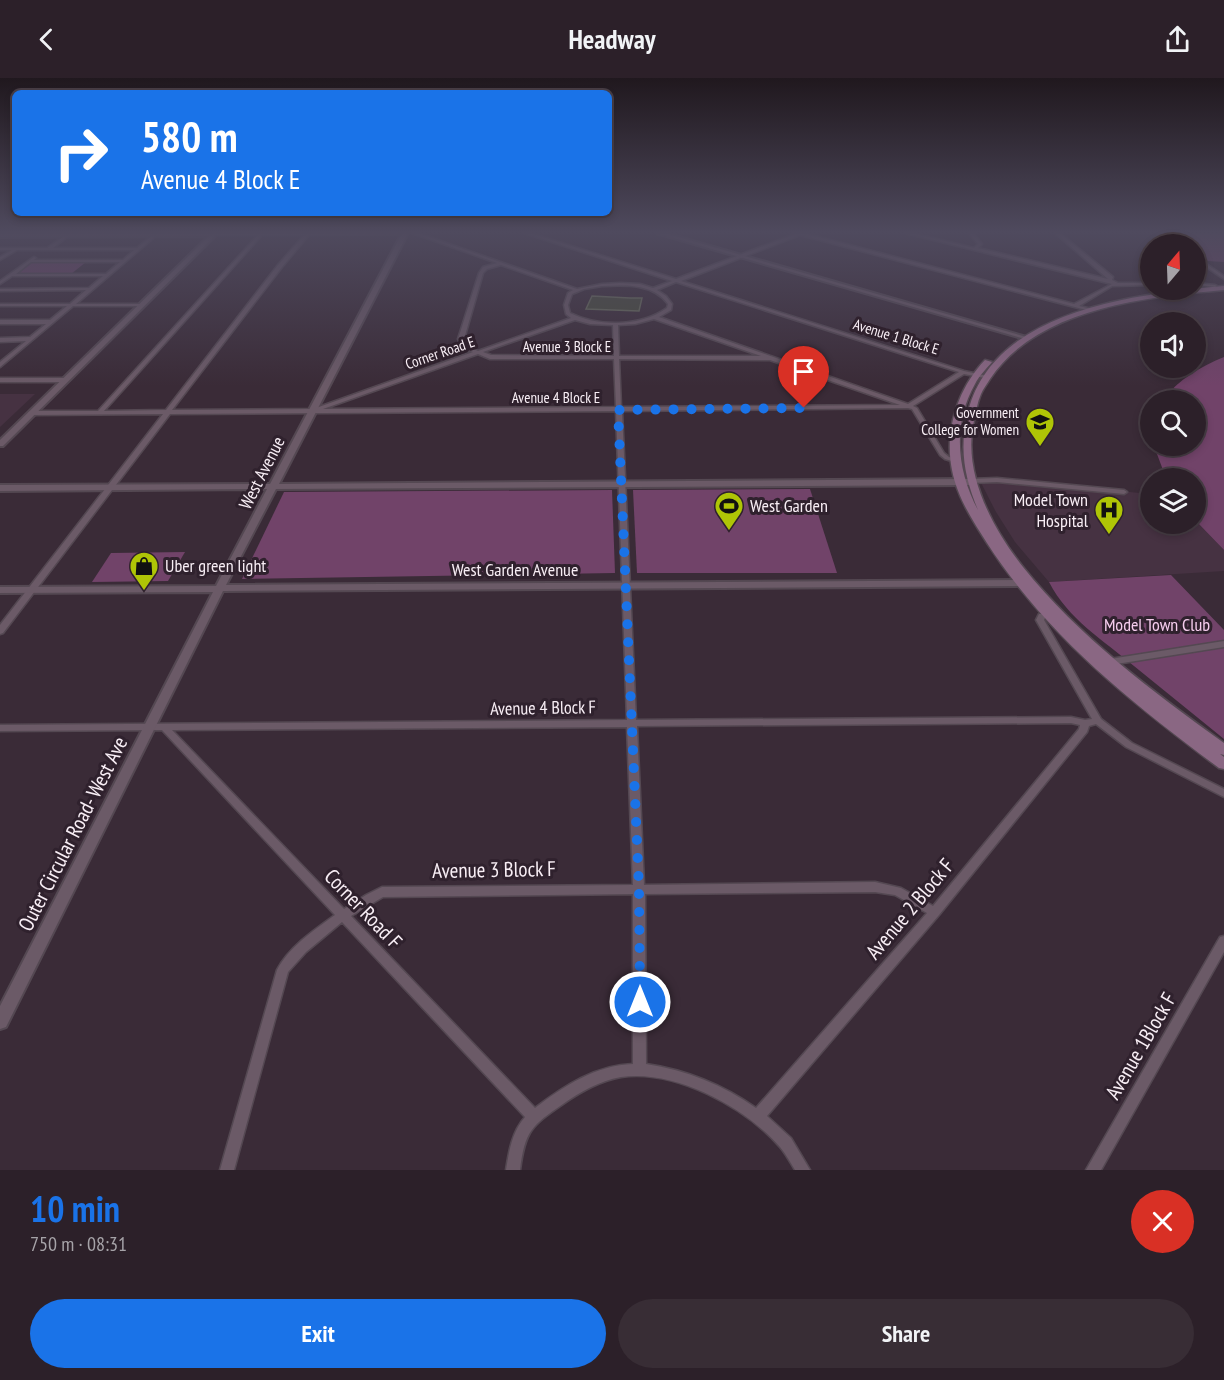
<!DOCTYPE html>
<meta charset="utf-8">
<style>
:root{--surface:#2c2029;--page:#382d35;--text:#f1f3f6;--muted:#a6a3a8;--line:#483e46;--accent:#1a73e8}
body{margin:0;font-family:"PT Sans Narrow",sans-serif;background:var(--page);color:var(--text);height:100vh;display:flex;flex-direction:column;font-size:22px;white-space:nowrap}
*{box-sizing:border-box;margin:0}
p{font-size:20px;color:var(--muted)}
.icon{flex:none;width:33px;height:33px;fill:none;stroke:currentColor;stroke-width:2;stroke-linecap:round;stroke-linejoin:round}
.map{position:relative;height:1092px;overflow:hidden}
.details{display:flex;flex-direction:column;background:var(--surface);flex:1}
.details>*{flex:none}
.hud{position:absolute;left:12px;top:12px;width:600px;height:126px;border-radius:9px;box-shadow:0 3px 9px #0003,0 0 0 2px var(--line);background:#1a73e8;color:#fff;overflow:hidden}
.needle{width:39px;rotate:19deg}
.fabs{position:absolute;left:1140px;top:156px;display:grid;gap:12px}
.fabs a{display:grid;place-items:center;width:66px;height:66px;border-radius:50%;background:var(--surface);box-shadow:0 3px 9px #0003,0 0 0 2px var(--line);font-size:30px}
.pin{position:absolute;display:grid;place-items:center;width:51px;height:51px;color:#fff;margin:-62px -26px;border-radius:50% 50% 50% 0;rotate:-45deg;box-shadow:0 0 6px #0007}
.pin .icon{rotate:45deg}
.me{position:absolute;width:66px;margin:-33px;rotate:0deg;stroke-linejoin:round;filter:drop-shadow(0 0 4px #0008)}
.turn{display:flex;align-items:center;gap:21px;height:126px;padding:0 30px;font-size:27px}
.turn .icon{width:78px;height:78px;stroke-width:2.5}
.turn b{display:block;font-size:42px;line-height:51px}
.round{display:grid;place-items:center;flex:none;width:63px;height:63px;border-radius:32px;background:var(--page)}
.head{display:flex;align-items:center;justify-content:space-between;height:102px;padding:0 30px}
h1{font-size:36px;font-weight:700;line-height:45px;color:var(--accent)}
.action{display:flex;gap:12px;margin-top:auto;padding:12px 30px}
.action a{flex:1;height:69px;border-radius:36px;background:var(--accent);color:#fff;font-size:24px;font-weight:700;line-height:69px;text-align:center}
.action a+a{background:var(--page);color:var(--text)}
header{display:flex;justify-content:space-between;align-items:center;height:78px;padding:0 30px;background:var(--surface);font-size:27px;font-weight:700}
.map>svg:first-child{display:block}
.built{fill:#463242}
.green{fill:#714369}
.building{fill:#464a39;stroke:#686d5a;stroke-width:1.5}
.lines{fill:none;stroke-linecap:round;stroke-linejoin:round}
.minor-casing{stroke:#544852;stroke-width:3}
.tertiary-casing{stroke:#544852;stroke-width:4}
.secondary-casing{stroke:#544852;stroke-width:3}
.minor{fill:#6b5a67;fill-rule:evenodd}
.tertiary{fill:#6b5a67;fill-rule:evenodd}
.secondary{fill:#8a6783;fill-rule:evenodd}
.route{stroke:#1a73e8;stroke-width:10;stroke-dasharray:0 18}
.labels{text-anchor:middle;stroke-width:6;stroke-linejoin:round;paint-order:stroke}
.far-street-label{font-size:15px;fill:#f8eef5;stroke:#2f212d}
.far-poi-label{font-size:15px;fill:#f8eef5;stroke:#2f212d;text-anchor:end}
.street-label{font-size:18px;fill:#f8eef5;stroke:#2f212d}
.poi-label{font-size:18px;fill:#f8eef5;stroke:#2f212d;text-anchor:start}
.park-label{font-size:18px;fill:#f6cdee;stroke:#2f212d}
.near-street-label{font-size:21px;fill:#f8eef5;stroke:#2f212d}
</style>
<header><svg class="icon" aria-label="back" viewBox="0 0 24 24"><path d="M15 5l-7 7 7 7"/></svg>Headway<svg class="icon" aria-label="share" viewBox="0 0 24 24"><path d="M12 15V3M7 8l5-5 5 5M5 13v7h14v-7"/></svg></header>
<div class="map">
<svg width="1224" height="1092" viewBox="0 0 1224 1092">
<rect width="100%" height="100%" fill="#3a2b37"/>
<!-- built -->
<g class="built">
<path d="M0 316H35L0 349Z"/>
<path d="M978 399 1150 416V446H1196V443L1224 472V493L1049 504 1015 464 996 434Z"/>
</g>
<!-- green -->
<g class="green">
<path d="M1164 155H1224V184L1208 183 1196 175V166H1182Z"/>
<path d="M32 184H86L71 196H15Z"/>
<path d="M1224 279V472L1196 443V400H1166L1154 368H1196V322H1163C1179 301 1200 289 1224 279Z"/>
<path d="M810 411 837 495H637L633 412Z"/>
<path d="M612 412 615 495 242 501 284 414Z"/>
<path d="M185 474 168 503 92 504 111 475Z"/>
<path d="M1171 497 1224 552V661C1194 637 1164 612 1134 588 1103 562 1068 541 1049 504Z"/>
</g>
<!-- building -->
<path class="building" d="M592 218 630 220H642L639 233 586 231Z"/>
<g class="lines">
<!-- minor casing -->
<g class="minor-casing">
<g id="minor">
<path d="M155 155 158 156 76 226H141L143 227V228H73L0 289V284L26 263 0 264V260L30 259 46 246H0V242H50L67 228H0V226H70L86 212 0 213V211L89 210 103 198H12L0 206V203L34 179 36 180 34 182H123L134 172H17L0 182V179L12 172H0V170H47L67 156 68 158 53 170H137ZM31 184H120L106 196H16Z"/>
<path d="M213 155H407L405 156 309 157 282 189 172 332 315 331 316 330 473 274 462 270 458 261 479 195 483 189 497 185 412 155H418L577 211 602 206 620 205 640 206 653 210 672 203 524 155H530L676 201 795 156 794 155H804L1074 226 1112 206 905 155H912L974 170 978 166 969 155H973L982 166 978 170 1108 201 1055 155H1060L1113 199 1112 202 1118 205H1150V207L1112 208 1079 228 1092 231V233H1090L800 157 681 203 964 293 988 298 985 300 964 296 913 328 917 330 944 375 949 379 957 381 958 382 955 384 945 381 940 377 912 331 908 330 622 333 636 642 1071 639 1085 642 1092 641 1036 542 1039 536H1048L1052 538 1051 540H1045L1044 542 1101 641 1132 665 1224 711V719L1126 669 1096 646 1089 648 1087 654 939 837 767 1038 791 1060 810 1092H795C790 1084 786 1076 780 1069 745 1029 675 991 621 999 599 1003 580 1014 563 1026 531 1048 525 1053 520 1092H506C509 1073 512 1054 525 1039L342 844 306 874 288 894 234 1092H220L277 892C289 869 314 852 335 837L162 652 0 653V647L627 642 616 333 170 336 3 555 0 556V547L163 336 31 337 28 335 31 333H98L258 157H214L212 156ZM262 157H304L278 187 166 332 104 333ZM501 187 573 212 568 215 564 227 566 236 571 240 478 273 466 268 464 261 483 195 487 191ZM676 204 959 294 908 326 659 239 671 232 672 226 666 218 657 212ZM602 208C625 207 653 205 668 226L667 230C640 249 599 249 570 235L568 227 572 216 584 211ZM654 241 761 278H619L618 247 635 246ZM575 242 590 246 613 247 614 278 491 277 483 274ZM478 276 490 281H614L616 329 323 331ZM619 281 770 282 900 327 621 329ZM1071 645 1080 647 1079 651 933 828 901 810 875 804 644 807 637 648ZM627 649 633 807 382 809 366 817 344 831 172 652ZM875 814 895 817 927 835 756 1030C723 1007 687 992 646 986L645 816ZM633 816V986C596 987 564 1008 535 1030L351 838 383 819Z"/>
<path d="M1156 155H1161L1177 166H1173Z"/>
<path d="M1196 179 1224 198V201L1196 182Z"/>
<path d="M1196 205 1215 207 1217 208 1215 209 1196 207Z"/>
<path d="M0 300H65L68 302 65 304H0Z"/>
<path d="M997 400 1124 412 1127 414 1124 416 997 404 971 405 968 403 971 401Z"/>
<path d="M1224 563V569L1110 587 1106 584 1110 581Z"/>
<path d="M1224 858V874L1101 1092H1086L1220 859Z"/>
</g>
</g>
<!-- tertiary casing -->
<g class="tertiary-casing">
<g id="tertiary">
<path d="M0 155H218L3 368H0V362L209 158 0 159Z"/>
<path d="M402 155H408L279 406 969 401 973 404 969 407 276 411 226 507 1030 502 1035 505 1030 508 223 513 6 949 0 951V928L213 514 0 515V509L216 508 267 411 0 413V407L270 406Z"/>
<path d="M656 155H665L1030 260 1025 261Z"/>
</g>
</g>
<!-- secondary casing -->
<g class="secondary-casing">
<path id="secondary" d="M1224 208V212C1146 219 1037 230 990 301 987 306 983 311 981 316 977 325 976 334 974 343 962 394 992 450 1023 489 1079 559 1152 613 1224 665V677L1220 676 1224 679V691L1219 690C1132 625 1047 558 987 465 973 443 957 419 952 392 944 353 958 310 985 282L992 284C986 291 979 298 975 306 952 346 957 393 978 432 964 398 959 370 968 334 993 231 1138 216 1224 208Z"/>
</g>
<!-- minor -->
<use href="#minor" class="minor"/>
<!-- tertiary -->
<use href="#tertiary" class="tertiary"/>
<!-- secondary -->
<use href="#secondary" class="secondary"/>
</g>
<!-- sky -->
<linearGradient id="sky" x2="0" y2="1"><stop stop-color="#20181e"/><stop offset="0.5" stop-color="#4f4a5e"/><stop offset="1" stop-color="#4f4a5e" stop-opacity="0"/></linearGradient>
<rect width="1224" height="308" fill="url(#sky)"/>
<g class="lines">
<!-- route -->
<path class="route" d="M640 924 639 810 618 332 804 330"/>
</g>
<!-- icons -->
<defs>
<g id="university-pin" transform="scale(1.5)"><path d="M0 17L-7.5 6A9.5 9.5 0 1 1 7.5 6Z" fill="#afc506" stroke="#2f212d"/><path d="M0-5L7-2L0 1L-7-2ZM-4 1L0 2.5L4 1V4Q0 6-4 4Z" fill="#111"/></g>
<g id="stadium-pin" transform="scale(1.5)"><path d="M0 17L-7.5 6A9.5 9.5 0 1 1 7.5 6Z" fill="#afc506" stroke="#2f212d"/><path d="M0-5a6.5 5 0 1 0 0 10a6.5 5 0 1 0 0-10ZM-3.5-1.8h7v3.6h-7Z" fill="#111"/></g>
<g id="hospital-pin" transform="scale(1.5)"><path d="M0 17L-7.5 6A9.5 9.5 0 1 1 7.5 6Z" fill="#afc506" stroke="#2f212d"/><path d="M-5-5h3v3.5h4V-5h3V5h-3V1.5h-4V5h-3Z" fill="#111"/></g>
<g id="shop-pin" transform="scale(1.5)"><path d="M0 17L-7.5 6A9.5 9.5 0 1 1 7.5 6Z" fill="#afc506" stroke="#2f212d"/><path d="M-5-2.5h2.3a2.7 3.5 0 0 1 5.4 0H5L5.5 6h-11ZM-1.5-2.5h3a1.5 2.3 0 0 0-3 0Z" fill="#111"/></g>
</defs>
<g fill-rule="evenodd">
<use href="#university-pin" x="1040" y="344"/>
<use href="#stadium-pin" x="729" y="428"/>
<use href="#hospital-pin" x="1109" y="432"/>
<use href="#shop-pin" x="144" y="488"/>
</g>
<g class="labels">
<!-- far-street labels -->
<g class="far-street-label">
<text transform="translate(896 259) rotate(17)" y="5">Avenue 1 Block E</text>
<text x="567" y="274">Avenue 3 Block E</text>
<text transform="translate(440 275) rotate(-19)" y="5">Corner Road E</text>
<text x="556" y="325">Avenue 4 Block E</text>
</g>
<!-- far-poi labels -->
<g class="far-poi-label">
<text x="1019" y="340">Government<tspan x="1019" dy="17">College for Women</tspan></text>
</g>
<!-- street labels -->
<g class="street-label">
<text transform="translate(262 395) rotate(-63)" y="6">West Avenue</text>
<text x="515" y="498">West Garden Avenue</text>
<text transform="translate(543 630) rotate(-1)" y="6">Avenue 4 Block F</text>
</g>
<!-- poi labels -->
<g class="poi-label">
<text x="1088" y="428" text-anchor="end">Model Town<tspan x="1088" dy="21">Hospital</tspan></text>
<text x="750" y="434">West Garden</text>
<text x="165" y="494">Uber green light</text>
</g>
<!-- park labels -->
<g class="park-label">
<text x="1157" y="553">Model Town Club</text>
</g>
<!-- near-street labels -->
<g class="near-street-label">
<text transform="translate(73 756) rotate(-63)" y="7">Outer Circular Road- West Ave</text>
<text transform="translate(494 792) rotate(-1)" y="7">Avenue 3 Block F</text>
<text transform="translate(363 831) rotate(46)" y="7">Corner Road F</text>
<text transform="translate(910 831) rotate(-50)" y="7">Avenue 2 Block F</text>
<text transform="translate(1141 968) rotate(-60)" y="7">Avenue 1Block F</text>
</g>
</g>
</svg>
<div class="fabs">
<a><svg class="needle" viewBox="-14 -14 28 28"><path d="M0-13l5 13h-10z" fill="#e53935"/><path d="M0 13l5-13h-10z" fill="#a6a3a8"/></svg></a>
<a><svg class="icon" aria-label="sound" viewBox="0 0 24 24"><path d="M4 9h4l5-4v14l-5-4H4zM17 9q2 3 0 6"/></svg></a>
<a><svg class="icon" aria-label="search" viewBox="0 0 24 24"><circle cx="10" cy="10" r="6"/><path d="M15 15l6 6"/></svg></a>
<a><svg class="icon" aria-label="layers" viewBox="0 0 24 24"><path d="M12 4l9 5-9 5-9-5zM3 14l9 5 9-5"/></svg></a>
</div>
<div class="pin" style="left:804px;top:330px;background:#d93025"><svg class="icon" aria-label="arrive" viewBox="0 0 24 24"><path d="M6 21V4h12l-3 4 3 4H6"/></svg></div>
<svg class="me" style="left:640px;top:924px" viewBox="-20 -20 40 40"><circle r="17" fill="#1a73e8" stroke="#fff" stroke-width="3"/><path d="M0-11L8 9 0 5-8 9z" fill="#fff"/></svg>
<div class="hud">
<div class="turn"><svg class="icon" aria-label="right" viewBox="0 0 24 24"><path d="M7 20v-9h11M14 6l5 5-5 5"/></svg><div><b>580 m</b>Avenue 4 Block E</div></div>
</div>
</div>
<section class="details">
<div class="head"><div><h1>10 min</h1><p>750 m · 08:31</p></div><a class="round" style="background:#d93025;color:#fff"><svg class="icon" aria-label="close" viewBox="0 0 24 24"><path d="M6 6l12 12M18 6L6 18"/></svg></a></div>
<div class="action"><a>Exit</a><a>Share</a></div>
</section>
